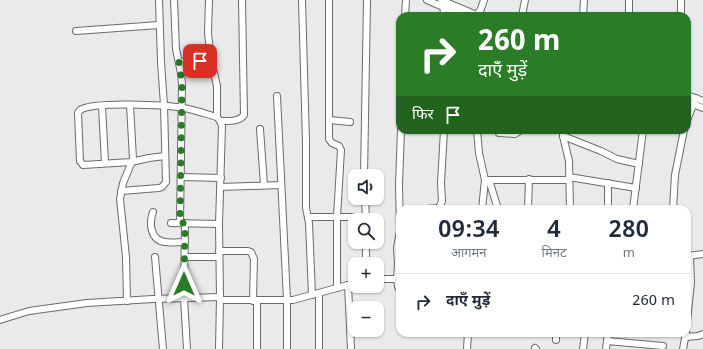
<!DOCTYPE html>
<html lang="hi">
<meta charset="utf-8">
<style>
:root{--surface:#fff;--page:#f6f6f7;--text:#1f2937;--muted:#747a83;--line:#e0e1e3}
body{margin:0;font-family:Georgia,"Noto Sans Devanagari",serif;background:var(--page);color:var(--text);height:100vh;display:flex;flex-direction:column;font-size:15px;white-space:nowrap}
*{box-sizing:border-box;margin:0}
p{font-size:13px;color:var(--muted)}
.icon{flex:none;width:22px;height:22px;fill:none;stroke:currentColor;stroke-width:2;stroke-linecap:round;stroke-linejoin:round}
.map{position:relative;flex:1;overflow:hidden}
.details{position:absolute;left:396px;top:205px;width:295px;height:132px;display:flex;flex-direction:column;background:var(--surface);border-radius:12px;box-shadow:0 1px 3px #0004}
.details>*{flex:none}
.top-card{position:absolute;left:396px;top:12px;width:295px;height:122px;border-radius:12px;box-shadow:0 1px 3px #0004;background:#2b7c26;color:#fff;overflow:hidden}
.fabs{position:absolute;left:348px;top:169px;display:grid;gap:8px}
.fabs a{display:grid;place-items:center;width:36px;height:36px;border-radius:8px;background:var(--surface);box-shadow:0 1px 3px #0004;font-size:20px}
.pin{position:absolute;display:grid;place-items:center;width:34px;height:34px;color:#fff;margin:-17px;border-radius:8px;box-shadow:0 2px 6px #0006}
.me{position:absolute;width:44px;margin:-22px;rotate:0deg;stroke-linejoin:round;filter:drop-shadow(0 0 3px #0008)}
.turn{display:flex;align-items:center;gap:14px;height:84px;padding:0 16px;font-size:18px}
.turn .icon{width:52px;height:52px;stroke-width:2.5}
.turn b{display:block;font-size:28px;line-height:34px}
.then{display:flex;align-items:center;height:38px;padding:0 16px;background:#0003;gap:8px;font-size:15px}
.eta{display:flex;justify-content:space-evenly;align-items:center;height:68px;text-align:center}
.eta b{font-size:24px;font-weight:600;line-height:28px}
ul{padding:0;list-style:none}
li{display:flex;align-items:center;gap:12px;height:56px;padding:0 16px;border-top:1px solid var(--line)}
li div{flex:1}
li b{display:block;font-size:15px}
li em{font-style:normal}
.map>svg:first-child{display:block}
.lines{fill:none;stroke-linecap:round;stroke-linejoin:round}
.minor-casing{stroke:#6a6b6e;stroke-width:8}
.minor{stroke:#fff;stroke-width:6}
.route{stroke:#2b7c26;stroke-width:7;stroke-dasharray:0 12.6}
</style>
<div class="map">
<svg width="703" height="349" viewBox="0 0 703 349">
<rect width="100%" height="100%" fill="#eaeaed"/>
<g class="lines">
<!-- minor casing -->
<g class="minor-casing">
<g id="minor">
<path d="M174 0 176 49 181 73 182 84 180 223"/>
<path d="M209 0 208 33 211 60 217 86V117"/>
<path d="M302 0 306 142V208L309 223 312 295"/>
<path d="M329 0V139L332 143 339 146 341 150 337 217V288"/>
<path d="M427 0 464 16"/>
<path d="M441 0 479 16"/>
<path d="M477 15 481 9 484 0"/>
<path d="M405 16 406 0"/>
<path d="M443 16 444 8"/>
<path d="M522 16 525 0"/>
<path d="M583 16 584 0"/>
<path d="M629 16V0"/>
<path d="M681 16V0"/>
<path d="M76 31 159 25"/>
<path d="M179 62 211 60"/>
<path d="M687 95 703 101"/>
<path d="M277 96 287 300V349"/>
<path d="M687 102 703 108"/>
<path d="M102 106 105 163"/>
<path d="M330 120 350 122"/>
<path d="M687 120 696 98"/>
<path d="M220 121C229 121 239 122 244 115L242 0"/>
<path d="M260 129 264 185"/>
<path d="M477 130 479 153 485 180 482 209"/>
<path d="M563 130V136L569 161 570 209"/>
<path d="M499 133 515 134 521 130"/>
<path d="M563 136 601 151 617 159 639 164"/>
<path d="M165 156 149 158 131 162 83 165 80 161 78 113 80 110C93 101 166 105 184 108 195 110 206 114 217 117L220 121 222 126 219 224 220 297 219 349"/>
<path d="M364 176 367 0"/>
<path d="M181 177 221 178"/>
<path d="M569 177 636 188"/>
<path d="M485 180H569"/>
<path d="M489 180 498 209"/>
<path d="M220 187 281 185"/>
<path d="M121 191 159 188 162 187 166 182 164 105 161 62 159 0"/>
<path d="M365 198 366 220"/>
<path d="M427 209 439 208 442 201 441 183 444 130"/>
<path d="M528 209 529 179"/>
<path d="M608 209V183"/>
<path d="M633 209 643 130"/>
<path d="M673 209 675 175 684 130"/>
<path d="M153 212C149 223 150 240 165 242 171 243 178 242 185 242"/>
<path d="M308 217H366"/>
<path d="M171 223 219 224"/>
<path d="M185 223 184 298 187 349"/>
<path d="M366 242V264"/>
<path d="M219 251H248L251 252 254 259 253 301"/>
<path d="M687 256 703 254"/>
<path d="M155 257 163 349"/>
<path d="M185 257H219"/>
<path d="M377 279H397"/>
<path d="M348 285 351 349"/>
<path d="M400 290 398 287 397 279 398 263 397 248 400 231 399 184 401 130"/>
<path d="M319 293V349"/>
<path d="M220 300H293L355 283"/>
<path d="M127 301 126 257 120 199 123 183 133 159 130 105"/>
<path d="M0 320 29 311 87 303 153 299 220 297"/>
<path d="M687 321 691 283 690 256"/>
<path d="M685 337 698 336 703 334"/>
<path d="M556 340V333"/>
<path d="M607 341 663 346"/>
<path d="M535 348 536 349"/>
<path d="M257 349V301"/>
<path d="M467 349 468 333"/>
<path d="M583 349 585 333"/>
<path d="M606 349 608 333"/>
<path d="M683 349 686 333"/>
</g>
</g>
<!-- minor -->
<use href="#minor" class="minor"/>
</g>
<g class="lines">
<!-- route -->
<path class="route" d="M184 284 185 223H180L182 84 179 62 200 61"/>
</g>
</svg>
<div class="fabs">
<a><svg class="icon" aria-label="sound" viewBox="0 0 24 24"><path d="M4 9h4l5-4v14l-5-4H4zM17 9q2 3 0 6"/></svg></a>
<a><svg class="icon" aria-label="search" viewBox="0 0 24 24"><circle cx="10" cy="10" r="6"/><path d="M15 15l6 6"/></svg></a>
<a>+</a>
<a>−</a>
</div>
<div class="pin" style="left:200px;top:61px;background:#d93025"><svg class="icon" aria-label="arrive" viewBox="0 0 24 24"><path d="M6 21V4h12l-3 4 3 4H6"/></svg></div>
<svg class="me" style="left:184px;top:284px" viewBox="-20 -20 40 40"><path d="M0-17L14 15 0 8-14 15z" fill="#2b7c26" stroke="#fff" stroke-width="4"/></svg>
<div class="top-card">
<div class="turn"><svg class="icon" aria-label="right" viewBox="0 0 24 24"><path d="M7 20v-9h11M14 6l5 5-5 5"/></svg><div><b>260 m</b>दाएँ मुड़ें</div></div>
<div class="then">फिर<svg class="icon" aria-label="arrive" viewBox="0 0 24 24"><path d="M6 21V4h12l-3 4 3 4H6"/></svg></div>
</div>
<section class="details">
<div class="eta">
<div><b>09:34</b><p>आगमन</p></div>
<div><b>4</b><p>मिनट</p></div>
<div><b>280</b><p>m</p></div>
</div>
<ul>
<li><svg class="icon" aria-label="right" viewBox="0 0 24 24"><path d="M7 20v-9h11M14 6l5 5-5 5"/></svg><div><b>दाएँ मुड़ें</b></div><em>260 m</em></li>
</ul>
</section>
</div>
